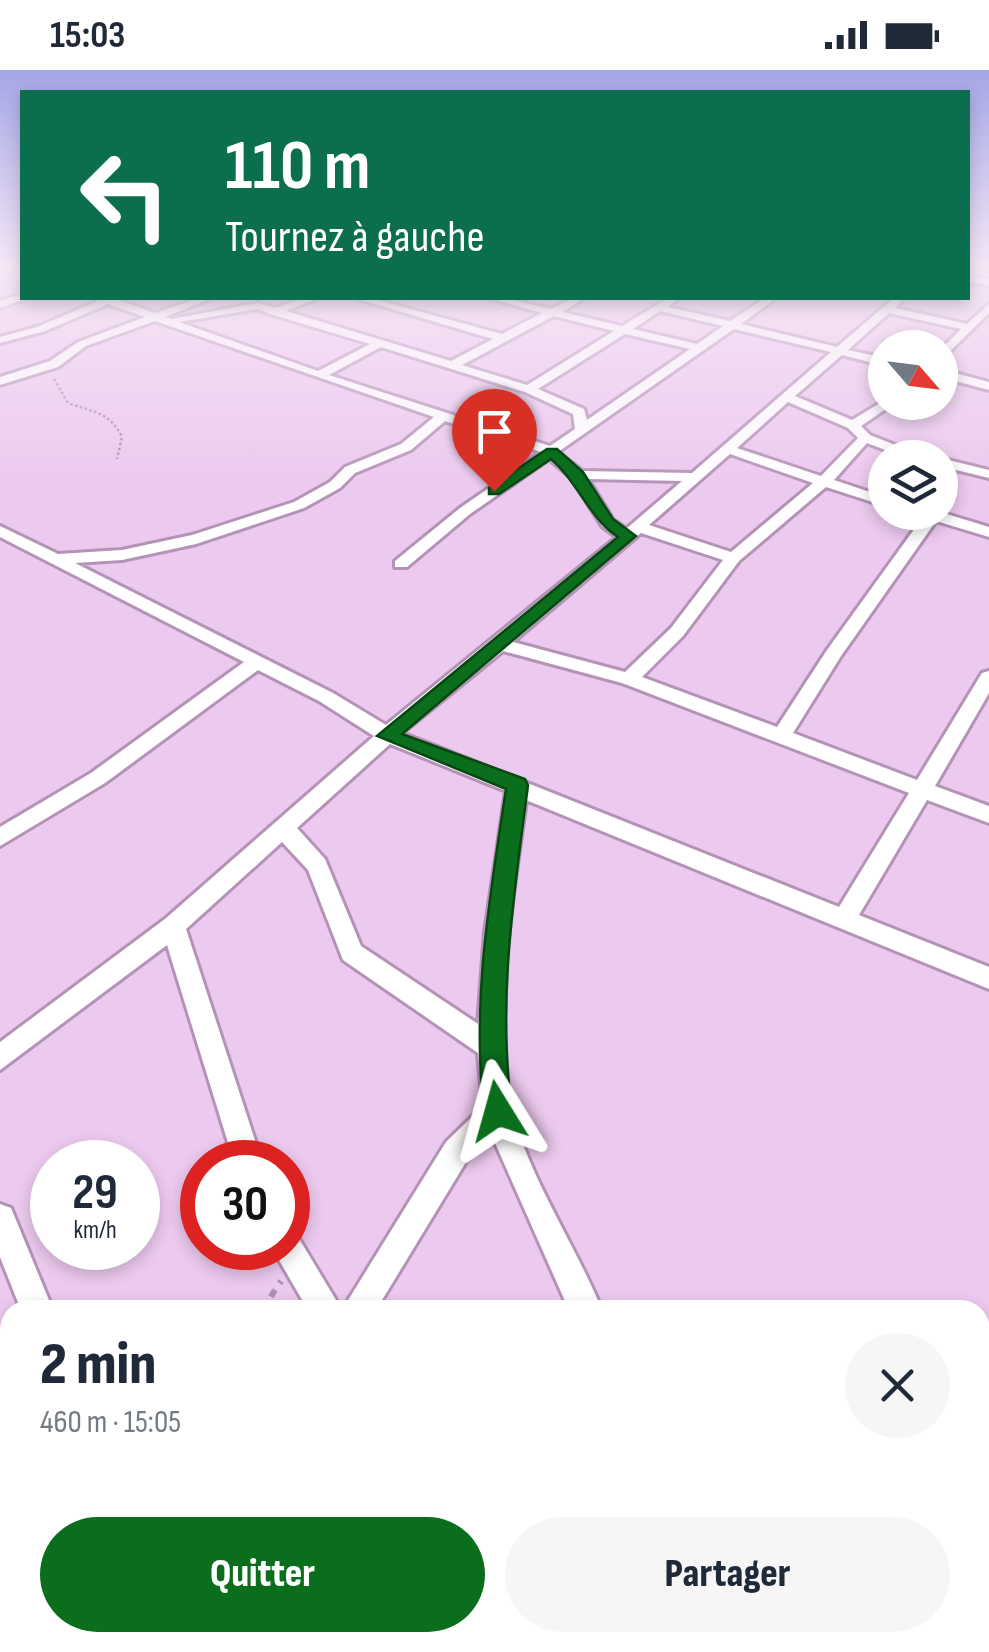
<!DOCTYPE html>
<html lang="fr">
<meta charset="utf-8">
<style>
:root{--surface:#fff;--page:#f6f6f7;--text:#1f2937;--muted:#747a83;--accent:#0a6e1c}
body{margin:0;font-family:"Sofia Sans Condensed",sans-serif;background:var(--page);color:var(--text);height:100vh;display:flex;flex-direction:column;font-size:38px;white-space:nowrap}
*{box-sizing:border-box;margin:0}
p{font-size:32px;color:var(--muted)}
.icon{flex:none;width:55px;height:55px;fill:none;stroke:currentColor;stroke-width:2;stroke-linecap:round;stroke-linejoin:round}
.map{position:relative;flex:1;overflow:hidden}
.drawer{position:absolute;left:0px;top:1230px;width:990px;height:352px;display:flex;flex-direction:column;background:var(--surface);border-radius:30px 30px 0 0;box-shadow:0 5px 15px #0003}
.drawer>*{flex:none}
.hud{position:absolute;left:20px;top:20px;width:950px;height:210px;border-radius:0px;box-shadow:0 5px 15px #0003;background:#0b6e4f;color:#fff;overflow:hidden}
.needle{width:65px;rotate:118deg}
.tools{position:absolute;left:868px;top:260px;display:grid;gap:20px}
.tools a{display:grid;place-items:center;width:90px;height:90px;border-radius:50%;background:var(--surface);box-shadow:0 5px 15px #0003;font-size:50px}
.speed{position:absolute;left:30px;top:1070px;display:flex;gap:20px;font-size:50px;font-weight:700;text-align:center}
.speed>*{display:grid;place-content:center;width:130px;height:130px;border-radius:50%;background:var(--surface);box-shadow:0 5px 15px #0003;line-height:1}
.speed small{font-size:25px;font-weight:400}
.speed .limit{border:15px solid #d22;background:#fff;color:#111}
.pin{position:absolute;display:grid;place-items:center;width:85px;height:85px;color:#fff;margin:-102px -42px;border-radius:50% 50% 50% 0;rotate:-45deg;box-shadow:0 0 10px #0007}
.pin .icon{rotate:45deg}
.me{position:absolute;width:110px;margin:-55px;rotate:352deg;stroke-linejoin:round;filter:drop-shadow(0 0 8px #0008)}
.turn{display:flex;align-items:center;gap:35px;height:210px;padding:0 40px;font-size:45px}
.turn .icon{width:130px;height:130px;stroke-width:2.5}
.turn b{display:block;font-size:70px;line-height:85px}
.round{display:grid;place-items:center;flex:none;width:105px;height:105px;border-radius:52px;background:var(--page)}
.headline{display:flex;align-items:center;justify-content:space-between;height:170px;padding:0 40px}
h1{font-size:60px;font-weight:800;line-height:75px}
.button{display:flex;gap:20px;margin-top:auto;padding:20px 40px}
.button a{flex:1;height:115px;border-radius:60px;background:var(--accent);color:#fff;font-size:40px;font-weight:800;line-height:115px;text-align:center}
.button a+a{background:var(--page);color:var(--text)}
.status{display:flex;justify-content:space-between;align-items:center;height:70px;padding:0 50px;background:var(--surface);direction:ltr}
.status svg{height:28px;fill:currentColor}
.map>svg:first-child{display:block}
.lines{fill:none;stroke-linecap:round;stroke-linejoin:round}
.street-casing{stroke:#b493b6;stroke-width:6}
.path-far1{stroke:#ac91ae;stroke-width:2.5;stroke-dasharray:2.5 2.5;stroke-linecap:butt}
.path{stroke:#ac91ae;stroke-width:6;stroke-dasharray:8 8;stroke-linecap:butt}
.street{fill:#fff;fill-rule:evenodd}
.route{fill:#0a6e1c;stroke:#064812;stroke-width:2.5}
</style>
<div class="status"><b>15:03</b><svg viewBox="0 0 49 12"><path d="M0 12V9h3v3zM5 12V6h3v6zM10 12V3h3v9zM15 12V0h3v12zM26 1h20v11H26zM47 4h2v5h-2z"/></svg></div>
<div class="map">
<svg width="989" height="1582" viewBox="0 0 989 1582">
<rect width="100%" height="100%" fill="#ecc9ee"/>
<g class="lines">
<!-- street casing -->
<g class="street-casing">
<g id="street">
<path d="M7 198H21L0 206V200Z"/>
<path d="M968 206 989 209V215L968 212Z"/>
<path d="M22 224 26 229 0 238V231Z"/>
<path d="M96 228H113L155 243 199 228H212L165 247 172 249 258 233 275 238 304 228H318L286 241 451 291 493 269 355 228H370L502 264 542 243 488 228H504L551 239 573 228H585L562 242 622 256 668 228H679L668 237 730 251 765 228H776L741 254 837 277 894 228H905L895 238 967 254 989 234V243L940 291V280L961 259 889 243 848 280 885 288V296L842 285 795 326 852 350 885 330 896 332 861 356 870 365 928 388H906L867 373 834 410 885 427V436L826 417 739 491 683 566 642 607 777 657 827 580 923 447 915 442H940L989 457V467L936 451 841 586 793 663 917 710 982 603 989 601V623L935 716 989 736V753L927 730 859 845 989 897V919L526 730C514 820 489 957 513 1044 532 1113 575 1174 602 1240H569L492 1066 466 1092 376 1240H308L272 1178H288V1163L298 1167 342 1240 446 1072 483 1036 478 983 343 890 308 800 282 772 186 859 262 1092H234L167 875 0 1000V972L165 849 374 666 319 631 258 600 105 713 0 776V757L91 703 244 592 0 467V456L58 484 122 480 192 465 294 432 330 412 345 397 401 374 434 347 155 251 86 276 58 297 0 315V307L50 291 78 272 145 247 108 234 45 261 0 273V267L37 257 98 231ZM258 239 270 244 370 274 318 301 179 252ZM660 241 723 256 697 274 633 259ZM554 246 614 261 527 315 462 295ZM734 259 831 282 692 403 582 401 558 382ZM625 264 690 279 587 350 584 339 538 319ZM381 277 525 322 573 344 575 359 550 376 329 305ZM788 332 848 358 858 368 821 406 737 378ZM445 351 541 382 460 438 395 491V497H407L470 444 549 389 572 408 602 456 617 467 386 655 333 623 75 493 122 490 196 474 304 438 340 418 355 403 411 380ZM730 384 813 413 731 482 649 455ZM588 409 682 411 626 459 613 450ZM641 463 723 490 671 558 625 602 513 572ZM503 581 622 613 909 723 839 837 402 663ZM390 674 506 721 485 862 478 954 361 876 325 789 297 758Z"/>
<path d="M940 299 989 312V320L940 307Z"/>
<path d="M940 388 989 400V408L940 396Z"/>
<path d="M0 1134 11 1138 53 1240H21L0 1187Z"/>
<path d="M10 1534V1572H17L0 1580V1538Z"/>
<path d="M100 1572H140L141 1582H101Z"/>
<path d="M425 1572H464L466 1582H426Z"/>
<path d="M707 1572H746L750 1582H710Z"/>
</g>
</g>
<!-- path-far1 -->
<path class="path-far1" d="M54 309 68 333C92 342 109 341 122 367L117 389"/>
<!-- path -->
<path class="path" d="M262 1240 281 1211"/>
<!-- street -->
<use href="#street" class="street"/>
</g>
<!-- sky -->
<linearGradient id="sky" x2="0" y2="1"><stop stop-color="#a4a6e6"/><stop offset="0.47" stop-color="#f6e7f7"/><stop offset="1" stop-color="#f6e7f7" stop-opacity="0"/></linearGradient>
<rect width="989" height="419" fill="url(#sky)"/>
<!-- route -->
<path class="route" d="M547 379H557L583 402 613 449 636 466 402 664 525 709 528 715C514 824 497 931 512 1041L508 1051 498 1055 488 1051 484 1041C471 932 490 826 506 719L377 666 618 467C589 448 578 412 551 389L499 424H489V418Z"/>
</svg>
<div class="tools">
<a><svg class="needle" viewBox="-14 -14 28 28"><path d="M0-13l5 13h-10z" fill="#e53935"/><path d="M0 13l5-13h-10z" fill="#747a83"/></svg></a>
<a><svg class="icon" aria-label="layers" viewBox="0 0 24 24"><path d="M12 4l9 5-9 5-9-5zM3 14l9 5 9-5"/></svg></a>
</div>
<div class="speed"><div>29<small>km/h</small></div><div class="limit">30</div></div>
<div class="pin" style="left:494px;top:421px;background:#d93025"><svg class="icon" aria-label="arrive" viewBox="0 0 24 24"><path d="M6 21V4h12l-3 4 3 4H6"/></svg></div>
<svg class="me" style="left:498px;top:1041px" viewBox="-20 -20 40 40"><path d="M0-17L14 15 0 8-14 15z" fill="#0a6e1c" stroke="#fff" stroke-width="4"/></svg>
<div class="hud">
<div class="turn"><svg class="icon" aria-label="left" viewBox="0 0 24 24"><path d="M17 20v-9H6M10 6l-5 5 5 5"/></svg><div><b>110 m</b>Tournez à gauche</div></div>
</div>
<section class="drawer">
<div class="headline"><div><h1>2 min</h1><p>460 m · 15:05</p></div><a class="round"><svg class="icon" aria-label="close" viewBox="0 0 24 24"><path d="M6 6l12 12M18 6L6 18"/></svg></a></div>
<div class="button"><a>Quitter</a><a>Partager</a></div>
</section>
</div>
